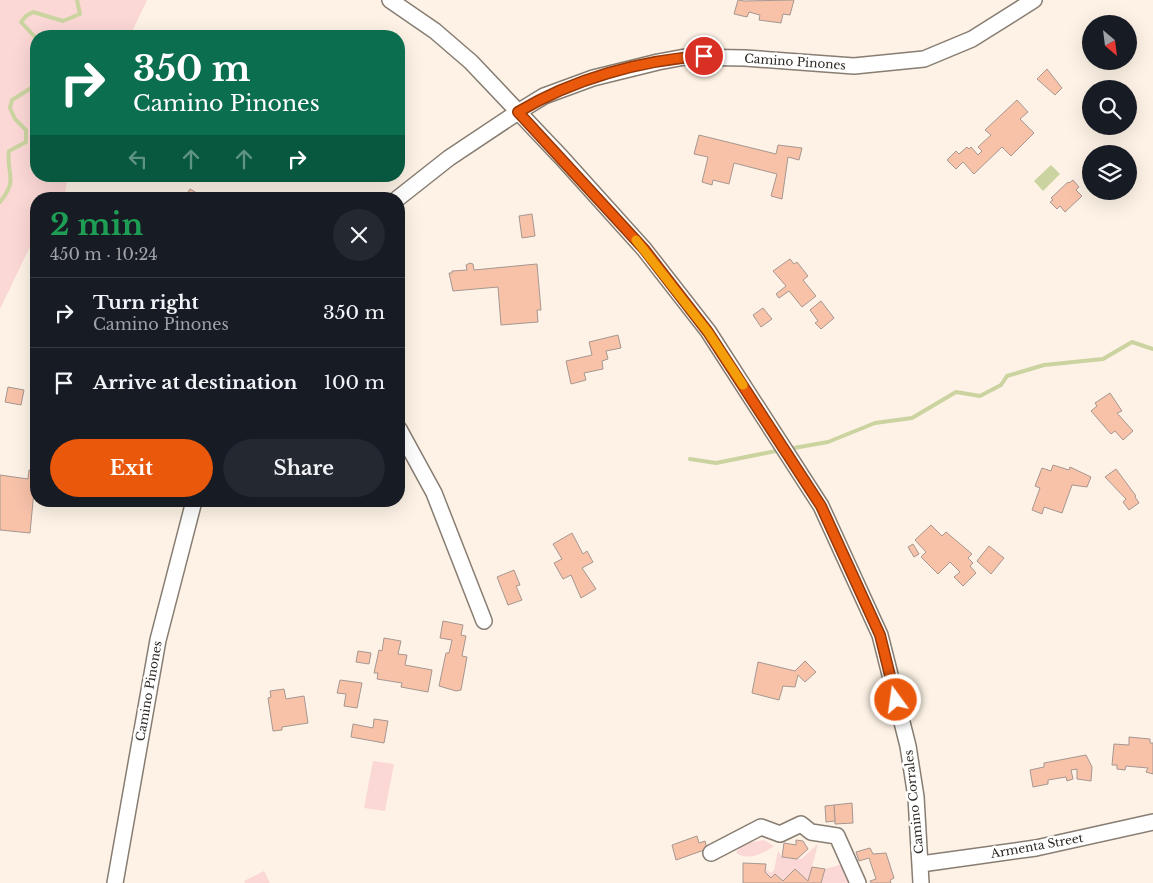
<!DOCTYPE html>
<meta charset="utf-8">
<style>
:root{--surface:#171b24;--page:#242831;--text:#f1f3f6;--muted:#9ea1a6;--line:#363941;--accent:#ea580c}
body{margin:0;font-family:"Libre Baskerville",serif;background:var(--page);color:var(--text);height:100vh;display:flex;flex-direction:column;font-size:19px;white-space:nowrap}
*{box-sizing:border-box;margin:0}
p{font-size:16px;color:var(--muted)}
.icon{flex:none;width:28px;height:28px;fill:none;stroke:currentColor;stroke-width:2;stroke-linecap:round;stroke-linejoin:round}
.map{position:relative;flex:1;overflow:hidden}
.details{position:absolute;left:30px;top:192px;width:375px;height:315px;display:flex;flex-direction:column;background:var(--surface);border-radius:20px;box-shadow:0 5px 20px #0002}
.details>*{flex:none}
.hud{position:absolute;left:30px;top:30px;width:375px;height:152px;border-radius:20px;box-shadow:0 5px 20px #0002;background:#0b6e4f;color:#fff;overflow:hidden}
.needle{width:32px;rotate:152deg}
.fabs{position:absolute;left:1082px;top:15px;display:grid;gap:10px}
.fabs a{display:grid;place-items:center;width:55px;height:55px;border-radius:50%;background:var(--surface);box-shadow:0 5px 20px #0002;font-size:25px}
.pin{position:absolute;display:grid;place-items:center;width:42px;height:42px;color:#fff;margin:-21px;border:2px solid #fff;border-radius:50%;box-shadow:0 1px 5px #0007}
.me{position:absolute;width:55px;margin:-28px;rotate:346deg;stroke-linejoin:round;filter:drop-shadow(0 0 4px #0008)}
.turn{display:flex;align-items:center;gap:18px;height:105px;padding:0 20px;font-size:22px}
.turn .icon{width:65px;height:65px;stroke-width:2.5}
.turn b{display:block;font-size:35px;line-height:42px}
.lanes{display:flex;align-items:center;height:48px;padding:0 20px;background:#0003;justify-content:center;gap:25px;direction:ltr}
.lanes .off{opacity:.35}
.round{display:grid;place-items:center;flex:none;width:52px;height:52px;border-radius:26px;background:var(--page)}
.summary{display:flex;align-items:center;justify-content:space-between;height:85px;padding:0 20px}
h1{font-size:30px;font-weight:700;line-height:38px;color:#1e9e55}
.primary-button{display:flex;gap:10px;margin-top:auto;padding:10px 20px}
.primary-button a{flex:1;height:58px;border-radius:30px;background:var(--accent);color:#fff;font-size:20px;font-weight:700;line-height:58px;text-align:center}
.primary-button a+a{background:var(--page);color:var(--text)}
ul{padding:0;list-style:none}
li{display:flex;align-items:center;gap:15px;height:70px;padding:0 20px;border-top:1px solid var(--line)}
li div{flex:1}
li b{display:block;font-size:19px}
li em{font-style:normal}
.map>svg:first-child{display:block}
.green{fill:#fbd8d5}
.water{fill:#cbd4a0}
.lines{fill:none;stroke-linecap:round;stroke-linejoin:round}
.stream{stroke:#cbd4a0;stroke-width:4}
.building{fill:#f8c2a9;stroke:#a69790}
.minor-casing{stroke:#877d72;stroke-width:18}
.minor{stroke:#fff;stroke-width:15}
.route-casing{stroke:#983908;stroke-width:12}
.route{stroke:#ea580c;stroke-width:9}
.slow{stroke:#f59e0b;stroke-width:9}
.labels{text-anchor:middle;stroke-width:5;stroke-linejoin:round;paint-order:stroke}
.street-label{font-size:12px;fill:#2b2722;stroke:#fff}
</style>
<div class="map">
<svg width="1153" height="883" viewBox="0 0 1153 883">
<rect width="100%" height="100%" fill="#fdf2e5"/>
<!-- green -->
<g class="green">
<path d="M0 0H147L130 36H36V176H68L64 199H36V234L0 309Z"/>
<path d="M373 761 394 764 385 811 364 808Z"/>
<path d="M764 840 774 846C762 854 749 861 736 853L741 844Z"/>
<path d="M818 844 808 881 795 869 783 881 775 874 771 878 765 872 767 870 771 873 774 870 778 851 782 857 801 859Z"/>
<path d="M843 864 853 883H821L825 869Z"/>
<path d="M264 871 270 883H245L244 881Z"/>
</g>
<!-- water -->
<path class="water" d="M1051 165 1060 174 1043 191 1034 181Z"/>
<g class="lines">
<!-- stream -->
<g class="stream">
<path d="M36 38 21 22 26 16 33 12 63 21 80 14 77 0"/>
<path d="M0 202C19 178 6 176 9 151L26 142V130L15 119 10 108 12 100 36 85"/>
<path d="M788 449 828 442 875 423 912 418 956 392 980 396 1001 385 1007 376 1044 365 1103 359 1132 342 1153 349"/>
<path d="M690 459 716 463 781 450"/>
</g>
</g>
<!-- building -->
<g class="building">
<path d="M738 0 744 1 794 0 790 15 783 14 781 23 759 20 760 15 749 12 747 17 734 14Z"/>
<path d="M1047 69 1062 88 1055 95 1037 79Z"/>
<path d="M1017 100 1028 112 1020 119 1034 133 1011 156 1002 147 974 174 963 162 956 169 947 160 956 151 959 154 967 147 969 149 971 147 978 155 982 151 978 147 991 135 985 130Z"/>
<path d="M699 135 776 154 778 145 802 148 799 160 788 157 782 199 771 196 777 174 734 163 729 184 713 180 712 185 702 182 708 157 694 154Z"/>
<path d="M1073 180 1079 187 1076 190 1082 196 1065 212 1060 206 1057 209 1050 202 1053 200 1051 198 1068 182 1069 183Z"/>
<path d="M190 189 200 195 197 199 186 195Z"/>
<path d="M532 214 535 236 522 238 519 216Z"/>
<path d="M790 259 794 264 797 262 808 276 803 280 816 296 802 307 789 291 779 298 776 294 786 286 773 271Z"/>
<path d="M470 263 473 264 474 270 537 264 541 310H537L538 322 501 325 498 287 453 291 449 273H452V271L467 270 466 265Z"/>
<path d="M821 301 834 318 821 329 815 323 818 321 810 310Z"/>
<path d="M763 308 772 319 761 327 753 315Z"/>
<path d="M618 335 621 348 606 351 608 359 602 361 603 369 584 373 586 380 571 384 566 361 592 355 589 342Z"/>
<path d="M8 387 24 390 21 405 5 402Z"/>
<path d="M1110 393 1122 411 1117 413 1133 431 1123 440 1115 431 1111 434 1091 411 1097 406 1095 403Z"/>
<path d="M1053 465 1069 470 1070 467 1091 477 1087 487 1072 485 1062 513 1044 507 1042 514 1032 510 1040 488 1035 486 1042 468 1051 471Z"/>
<path d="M1116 469 1136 496 1135 497 1139 503 1129 510 1123 502 1126 499 1105 477Z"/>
<path d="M29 470H36L30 533 0 530V475L28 479Z"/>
<path d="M931 525 942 536 946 532 972 554 968 558 973 563 970 566 976 573 963 586 954 577 960 572 950 562 938 574 921 557 926 552 915 540Z"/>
<path d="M572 533 583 554 587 551 593 562 582 568 596 589 581 598 571 575 563 579 554 563 562 559 553 544Z"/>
<path d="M913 544 919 554 914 557 908 547Z"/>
<path d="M989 546 1004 558 991 574 977 561Z"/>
<path d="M514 570 520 585 516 586 522 600 508 605 497 577Z"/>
<path d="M443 621 463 625 461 635 466 636 462 656 467 657 461 690 456 691 439 686 446 653H449L452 640 440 638Z"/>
<path d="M384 638 401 641 398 654 407 655 405 665 432 670 428 692 401 687 402 683 377 679 378 673H374L379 650 382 651Z"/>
<path d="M358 651 371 653 369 664 356 662Z"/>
<path d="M805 661 816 672 805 682 798 675 795 687 783 686 779 700 752 693 758 662 795 671Z"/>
<path d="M340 680 362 683 357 708 344 706 346 694 337 693Z"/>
<path d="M284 689 286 699 304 696 308 723 282 727V730L273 731 268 698 271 697 270 691Z"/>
<path d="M374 719 388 721 384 743 351 737 353 724 373 728Z"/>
<path d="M1129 737 1150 739V743H1153V774L1146 772 1148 768 1126 766 1125 770 1117 769V765H1112L1114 744 1129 745Z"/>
<path d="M1086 755 1092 767 1091 781 1077 779V769L1071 770 1073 779 1067 781 1066 777 1048 780V784L1033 787 1030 770 1044 767V763Z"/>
<path d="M852 803 853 823 835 824 834 805Z"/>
<path d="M834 805 835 821 826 822 825 806Z"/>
<path d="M697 836 699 843 705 841 707 849 676 860 672 845Z"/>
<path d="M796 840 803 841 808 849 797 859 782 857 784 843 796 845Z"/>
<path d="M870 848 873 854 886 853 894 878 890 880 891 883H871L870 881 876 879 869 858 859 861 856 852Z"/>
<path d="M743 863 766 864 765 872 771 878 775 874 783 881 795 869 808 881 812 867 825 869 821 883H743Z"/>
</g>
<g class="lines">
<!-- minor casing -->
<g class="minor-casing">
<g id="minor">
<path d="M390 0 435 31 471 62 562 158 644 249 708 331 821 506 880 635 908 746 916 797 921 883"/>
<path d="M397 199 449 158 518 112 544 96 593 78 658 62 685 57 745 58 854 66 924 59 972 39 1034 0"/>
<path d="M399 429 434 493 484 621"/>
<path d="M711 853 761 827 780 834 801 824 811 832 837 836 858 883"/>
<path d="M921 864 1036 848 1153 822"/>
<path d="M115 883 158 640 194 501"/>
</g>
</g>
<!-- minor -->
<use href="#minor" class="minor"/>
</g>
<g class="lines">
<!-- route casing -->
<g class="route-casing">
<path id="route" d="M704 56C641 60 573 79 518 112L644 249 708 332 821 506 880 635 896 700"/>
</g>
<!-- route -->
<use href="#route" class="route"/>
<!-- slow -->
<path class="slow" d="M636 240 708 332 743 385"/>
</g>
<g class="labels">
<!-- street labels -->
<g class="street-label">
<text transform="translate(795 62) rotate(4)" y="4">Camino Pinones</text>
<text transform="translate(149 691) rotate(-80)" y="4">Camino Pinones</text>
<text transform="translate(914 802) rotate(-96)" y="4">Camino Corrales</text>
<text transform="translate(1037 846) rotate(-10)" y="4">Armenta Street</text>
</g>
</g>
</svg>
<div class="fabs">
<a><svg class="needle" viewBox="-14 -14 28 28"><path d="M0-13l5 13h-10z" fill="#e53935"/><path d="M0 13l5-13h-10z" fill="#9ea1a6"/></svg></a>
<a><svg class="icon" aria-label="search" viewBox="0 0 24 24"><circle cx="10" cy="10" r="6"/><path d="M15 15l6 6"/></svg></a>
<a><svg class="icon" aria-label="layers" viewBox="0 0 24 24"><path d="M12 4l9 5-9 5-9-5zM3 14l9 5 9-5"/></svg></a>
</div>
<div class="pin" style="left:704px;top:56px;background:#d93025"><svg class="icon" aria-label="arrive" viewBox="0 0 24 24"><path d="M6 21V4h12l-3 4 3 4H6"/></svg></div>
<svg class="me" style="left:896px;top:700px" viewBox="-20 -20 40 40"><circle r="17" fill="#ea580c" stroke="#fff" stroke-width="3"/><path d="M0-11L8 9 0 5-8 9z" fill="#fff"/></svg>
<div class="hud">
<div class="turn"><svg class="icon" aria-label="right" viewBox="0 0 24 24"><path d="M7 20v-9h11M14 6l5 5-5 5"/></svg><div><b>350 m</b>Camino Pinones</div></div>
<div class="lanes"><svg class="icon off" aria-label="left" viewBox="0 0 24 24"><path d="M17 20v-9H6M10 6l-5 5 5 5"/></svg><svg class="icon off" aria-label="ahead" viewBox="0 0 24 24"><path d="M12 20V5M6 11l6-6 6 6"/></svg><svg class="icon off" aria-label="ahead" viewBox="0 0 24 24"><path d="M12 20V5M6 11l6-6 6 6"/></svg><svg class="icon" aria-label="right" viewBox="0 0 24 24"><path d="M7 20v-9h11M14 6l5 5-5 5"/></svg></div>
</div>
<section class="details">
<div class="summary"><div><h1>2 min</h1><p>450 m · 10:24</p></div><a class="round"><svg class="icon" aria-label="close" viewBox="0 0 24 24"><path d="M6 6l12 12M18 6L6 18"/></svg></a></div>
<ul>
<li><svg class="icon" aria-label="right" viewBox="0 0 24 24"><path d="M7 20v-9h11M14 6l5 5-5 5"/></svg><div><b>Turn right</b><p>Camino Pinones</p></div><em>350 m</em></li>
<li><svg class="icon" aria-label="arrive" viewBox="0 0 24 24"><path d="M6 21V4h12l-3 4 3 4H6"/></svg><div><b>Arrive at destination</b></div><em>100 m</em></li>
</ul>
<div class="primary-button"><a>Exit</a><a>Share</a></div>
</section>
</div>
